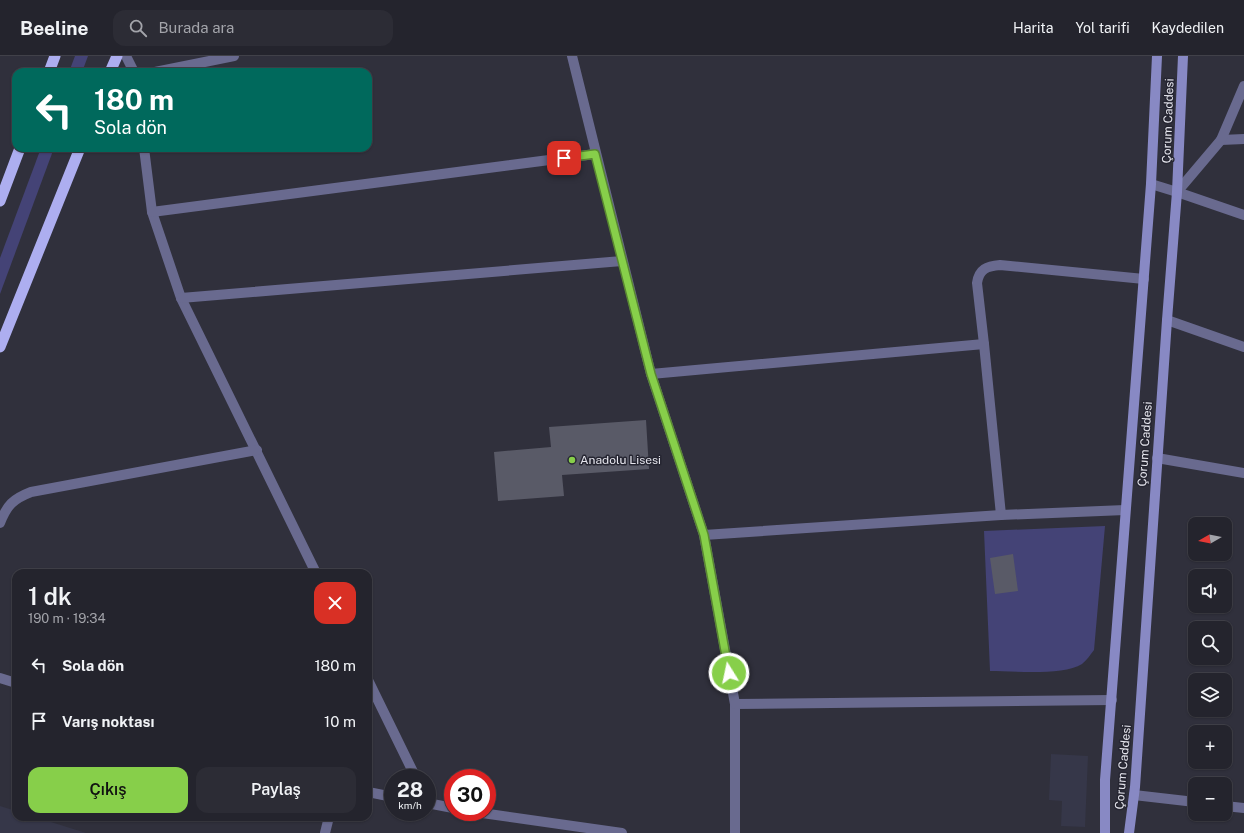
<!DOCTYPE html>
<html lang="tr">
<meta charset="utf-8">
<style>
:root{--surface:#24242d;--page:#2c2c35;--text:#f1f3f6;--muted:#a3a4aa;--line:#414149;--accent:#87cf4a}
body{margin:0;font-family:"Public Sans",sans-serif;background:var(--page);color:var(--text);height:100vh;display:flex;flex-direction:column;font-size:15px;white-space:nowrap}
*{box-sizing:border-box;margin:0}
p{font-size:13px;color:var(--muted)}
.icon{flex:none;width:22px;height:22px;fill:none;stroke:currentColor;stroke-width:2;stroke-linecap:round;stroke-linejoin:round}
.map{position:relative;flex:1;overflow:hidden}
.details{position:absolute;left:12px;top:513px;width:360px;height:252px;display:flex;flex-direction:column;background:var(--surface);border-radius:12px;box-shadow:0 1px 3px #0004,0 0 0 1px var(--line)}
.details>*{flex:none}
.top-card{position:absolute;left:12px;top:12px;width:360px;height:84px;border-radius:12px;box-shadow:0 1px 3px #0004,0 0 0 1px var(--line);background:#00695c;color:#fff;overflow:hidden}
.needle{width:26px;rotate:261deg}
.fabs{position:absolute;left:1188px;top:461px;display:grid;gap:8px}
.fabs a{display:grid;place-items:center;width:44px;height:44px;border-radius:8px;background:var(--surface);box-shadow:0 1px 3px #0004,0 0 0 1px var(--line);font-size:20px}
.speed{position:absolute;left:384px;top:713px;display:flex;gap:8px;font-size:20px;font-weight:700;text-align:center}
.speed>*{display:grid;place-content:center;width:52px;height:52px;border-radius:50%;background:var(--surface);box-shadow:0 1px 3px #0004,0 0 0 1px var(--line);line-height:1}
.speed small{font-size:10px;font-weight:400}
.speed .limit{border:6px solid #d22;background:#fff;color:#111}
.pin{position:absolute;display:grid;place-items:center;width:34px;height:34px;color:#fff;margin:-17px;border-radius:8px;box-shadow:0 2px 6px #0006}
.me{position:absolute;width:44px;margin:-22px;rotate:350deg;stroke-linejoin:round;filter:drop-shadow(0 0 3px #0008)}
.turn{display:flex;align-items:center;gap:14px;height:84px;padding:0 16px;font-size:18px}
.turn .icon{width:52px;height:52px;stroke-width:2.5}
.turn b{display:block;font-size:28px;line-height:34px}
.round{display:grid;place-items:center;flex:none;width:42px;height:42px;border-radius:12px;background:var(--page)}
.head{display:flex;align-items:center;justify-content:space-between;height:68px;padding:0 16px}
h1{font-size:24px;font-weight:600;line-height:30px}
.primary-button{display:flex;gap:8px;margin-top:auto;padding:8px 16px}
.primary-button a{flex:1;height:46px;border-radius:12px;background:var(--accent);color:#111;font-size:16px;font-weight:600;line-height:46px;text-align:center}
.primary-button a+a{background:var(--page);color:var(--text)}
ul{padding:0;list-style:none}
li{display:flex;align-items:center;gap:12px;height:56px;padding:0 16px}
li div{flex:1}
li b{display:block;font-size:15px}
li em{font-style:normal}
header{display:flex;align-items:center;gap:24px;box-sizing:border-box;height:56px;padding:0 20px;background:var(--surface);border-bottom:1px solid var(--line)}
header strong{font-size:19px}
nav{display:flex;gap:22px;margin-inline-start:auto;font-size:14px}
.search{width:280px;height:36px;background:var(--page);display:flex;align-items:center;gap:10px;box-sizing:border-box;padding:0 14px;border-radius:12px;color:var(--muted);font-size:15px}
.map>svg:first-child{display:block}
.built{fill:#363749}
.green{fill:#444376}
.building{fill:#595a67}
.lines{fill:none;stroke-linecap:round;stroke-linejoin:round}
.minor{stroke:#696a8f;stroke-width:10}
.tertiary{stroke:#696a8f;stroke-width:10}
.secondary{stroke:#8889c4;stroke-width:10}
.trunk{stroke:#adaef0;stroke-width:11}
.route-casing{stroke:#588730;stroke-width:10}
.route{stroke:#87cf4a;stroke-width:7}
.poi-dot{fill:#87cf4a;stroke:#262632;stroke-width:1.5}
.labels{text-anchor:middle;stroke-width:3;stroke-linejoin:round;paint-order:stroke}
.street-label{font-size:12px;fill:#e6e6ee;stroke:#262632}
.poi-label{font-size:12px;fill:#e6e6ee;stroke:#262632;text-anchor:start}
</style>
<header>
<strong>Beeline</strong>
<div class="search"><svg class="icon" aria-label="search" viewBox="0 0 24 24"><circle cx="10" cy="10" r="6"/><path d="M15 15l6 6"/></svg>Burada ara</div>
<nav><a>Harita</a><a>Yol tarifi</a><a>Kaydedilen</a></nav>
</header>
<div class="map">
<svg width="1244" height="777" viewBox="0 0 1244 777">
<rect width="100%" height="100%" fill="#30303c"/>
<!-- built -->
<g class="built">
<path d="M1051 698 1088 700 1085 771 1061 770 1062 745 1049 744Z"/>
<path d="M0 750 16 755V761H35L86 777H0Z"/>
</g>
<!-- green -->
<g class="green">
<path d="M75 0H88L82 16H69Z"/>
<path d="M41 92H54L0 238V202Z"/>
<path d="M1105 470 1094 594C1090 599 1087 604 1082 608 1063 620 1013 615 990 615L984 475Z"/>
</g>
<!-- building -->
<g class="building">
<path d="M646 364 649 413 562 419 564 440 498 445 494 396 551 391 549 371Z"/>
<path d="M1013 498 1018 535 995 538 990 502Z"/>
</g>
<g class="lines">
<!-- minor -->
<g class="minor">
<path d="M126 0 134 16"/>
<path d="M572 0 651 318 704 479 735 648V777"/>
<path d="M155 16 234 0"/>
<path d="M1221 84 1244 83"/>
<path d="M144 92 152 156 181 242 316 517"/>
<path d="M1151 128 1177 136 1244 159"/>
<path d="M1177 136 1221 84 1244 30"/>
<path d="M152 156 595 98"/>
<path d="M181 242 622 205"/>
<path d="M1167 264 1244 291"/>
<path d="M651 318 984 288"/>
<path d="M1157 402 1244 417"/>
<path d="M1001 459 984 288 977 227C979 213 987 210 1000 209L1144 223"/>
<path d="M0 467C7 449 13 443 31 436L257 394"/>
<path d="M704 479 1001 459 1125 454"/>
<path d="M368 624 416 722"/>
<path d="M735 648 1112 644"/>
<path d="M1134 739 1195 746"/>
<path d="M1225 750 1244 752"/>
<path d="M325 777 329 761"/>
</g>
<!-- tertiary -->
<g class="tertiary">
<path d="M0 622 16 627"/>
<path d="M368 736 393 741"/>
<path d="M427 747 453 752"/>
<path d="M475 756 622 777"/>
</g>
<!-- secondary -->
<g class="secondary">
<path d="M1105 777V724L1151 128 1157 0"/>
<path d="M1129 777 1135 731 1167 264 1177 136 1183 0"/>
</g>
<!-- trunk -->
<g class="trunk">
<path d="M49 16 55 0"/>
<path d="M110 16 117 0"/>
<path d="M0 145 20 92"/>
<path d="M0 291 80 92"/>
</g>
</g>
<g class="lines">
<!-- route casing -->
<g class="route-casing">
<path id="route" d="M564 102 595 98 651 318 704 479 729 617"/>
</g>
<!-- route -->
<use href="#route" class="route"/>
</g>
<!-- markers -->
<circle class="poi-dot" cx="572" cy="404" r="4"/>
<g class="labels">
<!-- street labels -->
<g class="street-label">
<text transform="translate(1168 65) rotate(-88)" y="4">Çorum Caddesi</text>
<text transform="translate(1145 388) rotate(-86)" y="4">Çorum Caddesi</text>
<text transform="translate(1123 711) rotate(-85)" y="4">Çorum Caddesi</text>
</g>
<!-- poi labels -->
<g class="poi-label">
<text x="580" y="408">Anadolu Lisesi</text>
</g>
</g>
</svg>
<div class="fabs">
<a><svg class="needle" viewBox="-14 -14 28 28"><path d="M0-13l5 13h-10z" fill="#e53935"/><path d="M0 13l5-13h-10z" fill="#a3a4aa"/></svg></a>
<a><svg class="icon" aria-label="sound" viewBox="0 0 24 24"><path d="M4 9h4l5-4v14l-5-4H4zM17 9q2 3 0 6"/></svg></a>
<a><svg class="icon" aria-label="search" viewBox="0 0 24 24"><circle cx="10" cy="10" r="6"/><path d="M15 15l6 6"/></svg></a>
<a><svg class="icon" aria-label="layers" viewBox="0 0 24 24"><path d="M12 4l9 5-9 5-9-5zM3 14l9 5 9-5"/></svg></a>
<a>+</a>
<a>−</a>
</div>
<div class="speed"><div>28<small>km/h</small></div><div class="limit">30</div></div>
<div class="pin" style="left:564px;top:102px;background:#d93025"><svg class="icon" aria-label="arrive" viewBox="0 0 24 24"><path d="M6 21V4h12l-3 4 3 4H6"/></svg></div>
<svg class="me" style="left:729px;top:617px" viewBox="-20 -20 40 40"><circle r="17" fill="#87cf4a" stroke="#fff" stroke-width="3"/><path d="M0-11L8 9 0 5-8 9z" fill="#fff"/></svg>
<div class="top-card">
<div class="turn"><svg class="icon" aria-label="left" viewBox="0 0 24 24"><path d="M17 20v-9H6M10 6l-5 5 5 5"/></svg><div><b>180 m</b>Sola dön</div></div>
</div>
<section class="details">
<div class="head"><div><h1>1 dk</h1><p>190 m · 19:34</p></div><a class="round" style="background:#d93025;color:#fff"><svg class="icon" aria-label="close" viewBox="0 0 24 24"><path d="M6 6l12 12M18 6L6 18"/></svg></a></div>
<ul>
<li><svg class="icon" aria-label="left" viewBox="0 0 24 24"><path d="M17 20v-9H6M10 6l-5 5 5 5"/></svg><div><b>Sola dön</b></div><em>180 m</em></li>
<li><svg class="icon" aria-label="arrive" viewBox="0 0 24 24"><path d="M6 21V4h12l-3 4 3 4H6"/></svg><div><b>Varış noktası</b></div><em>10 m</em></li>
</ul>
<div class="primary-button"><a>Çıkış</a><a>Paylaş</a></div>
</section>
</div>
